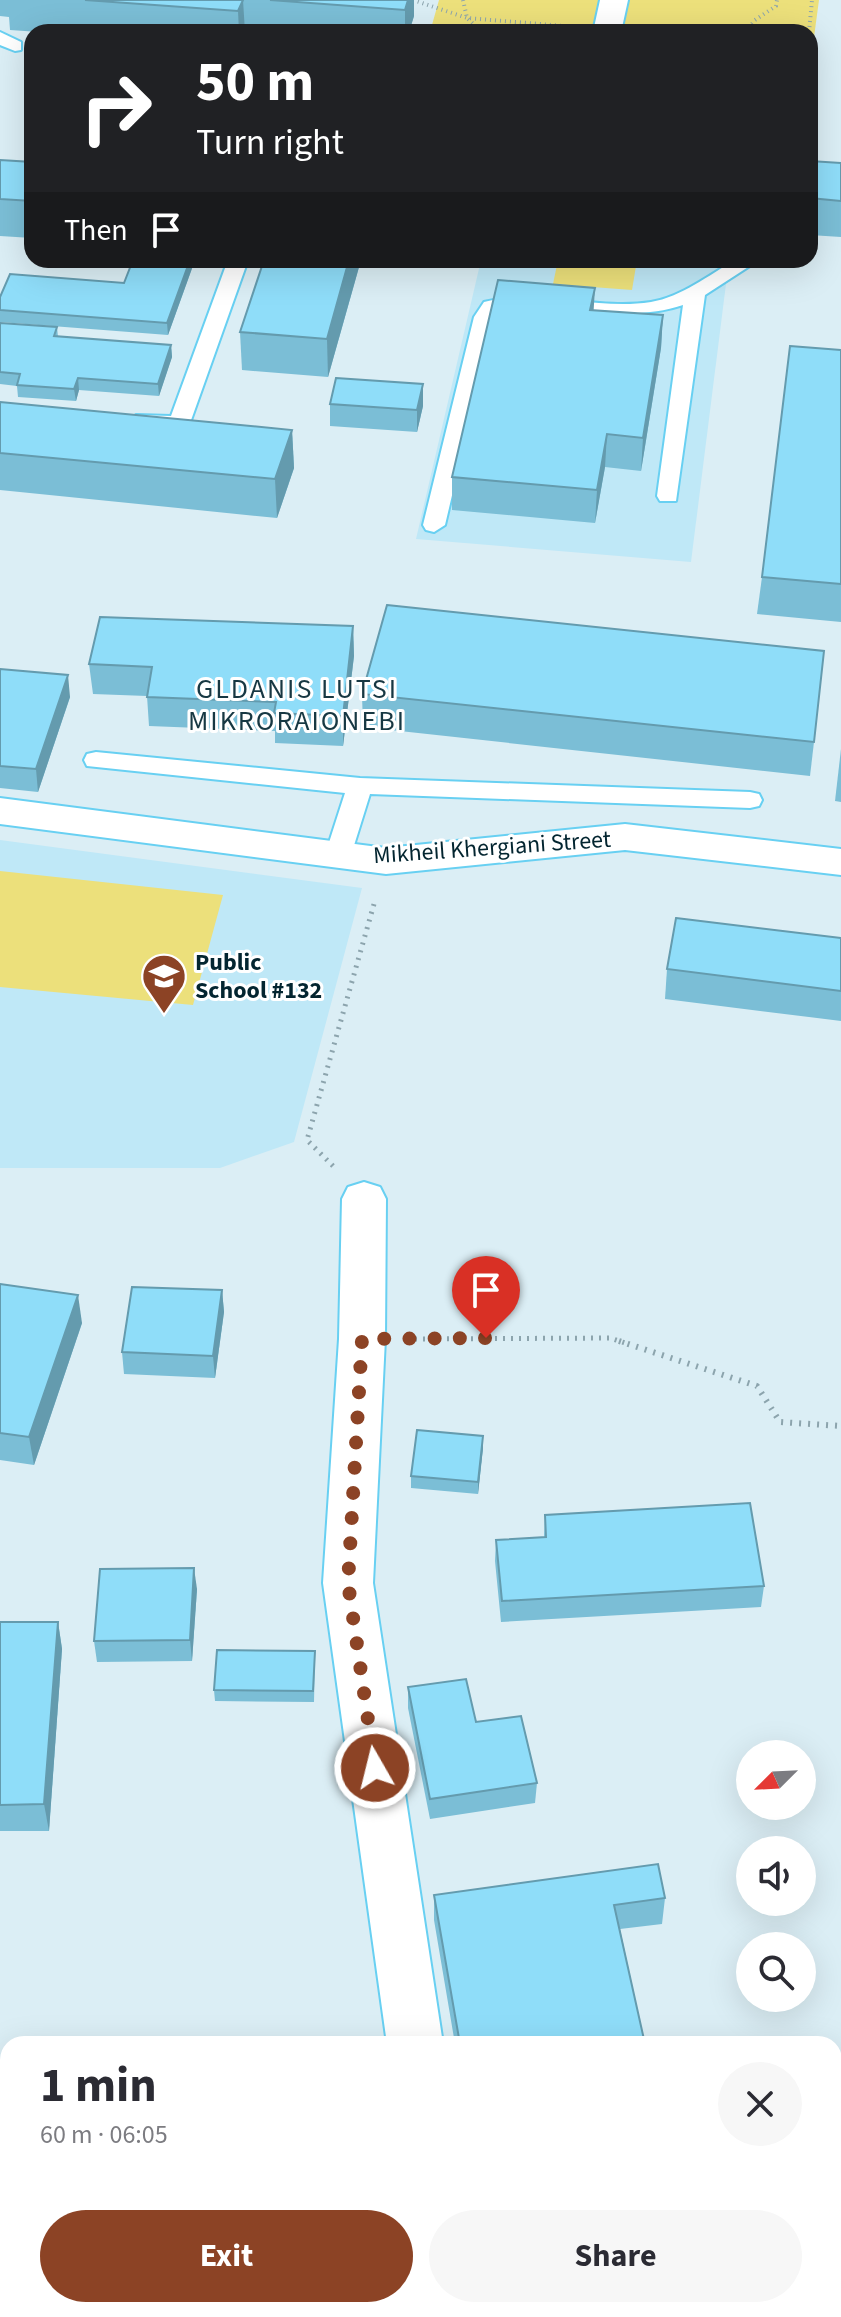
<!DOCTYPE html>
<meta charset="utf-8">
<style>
:root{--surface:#fff;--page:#f7f7f7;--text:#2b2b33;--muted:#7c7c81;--accent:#8c4325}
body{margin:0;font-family:"Source Sans 3",sans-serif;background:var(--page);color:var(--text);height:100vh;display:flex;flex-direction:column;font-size:30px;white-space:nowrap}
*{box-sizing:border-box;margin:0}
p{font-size:26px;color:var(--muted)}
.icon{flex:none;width:44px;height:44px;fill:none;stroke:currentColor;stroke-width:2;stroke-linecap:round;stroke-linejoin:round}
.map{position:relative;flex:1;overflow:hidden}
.side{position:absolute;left:0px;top:2036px;width:842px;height:282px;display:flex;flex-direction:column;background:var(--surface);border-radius:24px 24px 0 0;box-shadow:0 8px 32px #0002}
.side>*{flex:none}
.top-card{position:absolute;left:24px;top:24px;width:794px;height:244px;border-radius:24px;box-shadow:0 8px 32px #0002;background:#202124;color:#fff;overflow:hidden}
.needle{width:52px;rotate:246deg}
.buttons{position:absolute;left:736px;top:1740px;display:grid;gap:16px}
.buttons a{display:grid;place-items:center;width:80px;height:80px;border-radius:50%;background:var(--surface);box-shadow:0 8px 32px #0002;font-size:40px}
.pin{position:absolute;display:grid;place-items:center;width:68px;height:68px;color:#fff;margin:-82px -34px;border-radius:50% 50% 50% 0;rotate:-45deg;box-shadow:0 0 8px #0007}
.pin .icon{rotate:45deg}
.me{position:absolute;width:88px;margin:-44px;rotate:352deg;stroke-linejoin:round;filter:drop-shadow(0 0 6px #0008)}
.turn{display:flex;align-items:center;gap:28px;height:168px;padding:0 40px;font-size:36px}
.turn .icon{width:104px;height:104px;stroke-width:2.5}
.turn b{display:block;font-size:56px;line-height:68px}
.then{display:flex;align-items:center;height:76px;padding:0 40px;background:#0003;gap:16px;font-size:30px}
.round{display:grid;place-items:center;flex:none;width:84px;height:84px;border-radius:42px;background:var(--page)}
.overview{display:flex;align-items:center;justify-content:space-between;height:136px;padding:0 40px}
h1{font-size:48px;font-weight:700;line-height:60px}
.primary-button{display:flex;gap:16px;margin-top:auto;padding:16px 40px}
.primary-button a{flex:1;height:92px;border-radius:48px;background:var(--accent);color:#fff;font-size:32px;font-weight:700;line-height:92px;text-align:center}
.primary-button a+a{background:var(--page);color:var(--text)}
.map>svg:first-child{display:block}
.built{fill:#bfe8f7}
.green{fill:#ece07b}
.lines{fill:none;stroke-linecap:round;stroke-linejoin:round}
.lane-casing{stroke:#68d0f2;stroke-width:4}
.street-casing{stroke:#68d0f2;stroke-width:4}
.path-far2{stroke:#8ca4ad;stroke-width:4;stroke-dasharray:1 4;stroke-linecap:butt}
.path-far1{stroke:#8ca4ad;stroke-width:5;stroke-dasharray:2 6;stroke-linecap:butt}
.path{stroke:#8ca4ad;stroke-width:6;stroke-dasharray:2 7;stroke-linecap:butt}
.lane{fill:#fff;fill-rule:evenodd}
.street{fill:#fff;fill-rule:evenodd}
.wall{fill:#7bbed6}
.shaded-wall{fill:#649bae}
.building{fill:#8fddf9;stroke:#649bae;stroke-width:2}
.route{stroke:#8c4325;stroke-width:14;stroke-dasharray:0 25.2}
.labels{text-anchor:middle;stroke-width:6;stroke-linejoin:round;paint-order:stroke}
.street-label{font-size:24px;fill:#032530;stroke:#fff}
.poi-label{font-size:24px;font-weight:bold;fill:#032530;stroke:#fff;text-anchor:start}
.quarter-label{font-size:28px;letter-spacing:2px;fill:#173843;stroke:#fff}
</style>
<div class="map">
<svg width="841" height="2317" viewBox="0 0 841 2317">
<rect width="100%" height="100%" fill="#dbeef5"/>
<!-- built -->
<g class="built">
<path d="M481 260H729L691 562 416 539Z"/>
<path d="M0 840 362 888 294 1142 220 1168H0Z"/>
</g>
<!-- green -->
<g class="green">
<path d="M439 0H819L810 67V32H430Z"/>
<path d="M558 260H637L632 290 553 284Z"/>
<path d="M0 871 223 895 193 1005 0 987Z"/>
</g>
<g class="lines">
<!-- lane casing -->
<g class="lane-casing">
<g id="lane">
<path d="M0 32 21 42V50L15 51 0 45Z"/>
<path d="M228 260H248L190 423 179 429 136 425 133 420 136 415 171 416Z"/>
<path d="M735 260H759L705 295 676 501H660L657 496 683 305C618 327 561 295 498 310L494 317 445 525 434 532 426 530 423 525 474 317 484 302C543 287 594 311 651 302 681 297 709 275 735 260Z"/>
<path d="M96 752 360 778 750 792 759 794 762 800 759 806 750 808 370 794 351 855 347 861H329L325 855 345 793 87 766 84 760 87 754Z"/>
</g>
</g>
<!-- street casing -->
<g class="street-casing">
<g id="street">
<path d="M600 0H628L621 32H593Z"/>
<path d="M0 798 386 848 625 824 841 849V875L625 850 386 874 0 824Z"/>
<path d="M364 1182 380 1187 386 1199 385 1339 373 1583 443 2044H387L323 1583 339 1339 342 1199 348 1187Z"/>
<path d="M424 2310H484L485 2317H425Z"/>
</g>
</g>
<!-- path-far2 -->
<g class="path-far2">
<path d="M413 0 467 18 564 26"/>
<path d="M463 0 467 18 482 32"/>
<path d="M746 32 755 20 776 6 777 0"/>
<path d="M809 32 812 0"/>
</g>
<!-- path-far1 -->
<g class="path-far1">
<path d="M333 1166 307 1140 374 904"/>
<path d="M415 1339 610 1338 625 1343"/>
</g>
<!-- path -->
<path class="path" d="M619 1341 757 1386 780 1422 841 1426"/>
<!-- lane -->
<use href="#lane" class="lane"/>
<!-- street -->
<use href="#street" class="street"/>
</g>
<!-- wall -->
<g class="wall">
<path d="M0 0H414V16L409 32H39L10 30 9 17 0 16Z"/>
<path d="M0 160 32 162V238L0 236Z"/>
<path d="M841 163V237L810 235V165Z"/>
<path d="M195 260 168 335 0 322V297L124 283Z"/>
<path d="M361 260 328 377 242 370 240 332Z"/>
<path d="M594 310 663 315 661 348 641 471 605 467 595 523 452 510V477Z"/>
<path d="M0 323 57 327 58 337 171 345 172 357 159 396 79 390 76 401 18 397 17 386 0 384Z"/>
<path d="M841 350V622L757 614 762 577Z"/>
<path d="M0 402 292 430 294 468 277 518 0 490Z"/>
<path d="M330 404 423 406 417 432 330 426Z"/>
<path d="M353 626 354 656 343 746 275 743V731L149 726 147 696 93 694 89 664Z"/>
<path d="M0 669 70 697 38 792 0 788Z"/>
<path d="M362 694 814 742 810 776 363 727Z"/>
<path d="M841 749V802L835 801Z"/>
<path d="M841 938V1021L665 999 667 969Z"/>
<path d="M0 1284 82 1323 34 1465 0 1460Z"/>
<path d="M222 1290 224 1312 215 1378 124 1374 122 1352Z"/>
<path d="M483 1448 478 1494 411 1488V1476Z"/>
<path d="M545 1515 764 1586 761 1607 501 1622 495 1561 496 1540 544 1537Z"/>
<path d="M197 1589 192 1661 97 1662 94 1641Z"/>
<path d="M0 1622H58L62 1649 49 1831H0Z"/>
<path d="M315 1651 314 1702 215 1701 214 1690Z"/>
<path d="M408 1687 476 1722 537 1783 535 1803 430 1819 408 1708Z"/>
<path d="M434 1895 665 1898 662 1924 620 1929 645 2044H455L434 1920Z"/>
<path d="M500 2310H717L719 2317H501Z"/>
</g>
<!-- shaded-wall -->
<g class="shaded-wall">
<path d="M243 0 245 32H239L238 11Z"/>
<path d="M408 0H414V16L409 32H405V10Z"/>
<path d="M190 260H195L168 335 167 323Z"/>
<path d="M349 260H361L328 377 327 339Z"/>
<path d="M595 288 593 320 590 310Z"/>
<path d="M663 315 661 348 641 471 643 438Z"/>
<path d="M171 345 172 357 159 396 158 384Z"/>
<path d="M78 378 79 390 76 401 74 389Z"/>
<path d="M423 384V406L417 432V410Z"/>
<path d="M292 430 294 468 277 518 275 479Z"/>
<path d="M607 434 605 467 595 523 597 490Z"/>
<path d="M353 626 354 656 343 746V716Z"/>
<path d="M68 675 70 697 38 792 36 769Z"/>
<path d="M222 1290 224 1312 215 1378 213 1356Z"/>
<path d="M78 1295 82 1323 34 1465 29 1437Z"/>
<path d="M483 1436V1448L478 1494V1482Z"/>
<path d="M194 1568 197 1589 192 1661 190 1640Z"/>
<path d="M58 1622 62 1649 49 1831 44 1804Z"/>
<path d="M22 2310H29V2317H21Z"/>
</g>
<!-- building -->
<g class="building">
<path d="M85 0H243L238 11Z"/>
<path d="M270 0H408L405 10Z"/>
<path d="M0 160 32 162V201L0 199Z"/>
<path d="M810 161 841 163V201L810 198Z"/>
<path d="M133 260H190L167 323 0 310V297L10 274 124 283Z"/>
<path d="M264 260H349L327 339 240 332Z"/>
<path d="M498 280 595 288 590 310 663 315 643 438 607 434 597 490 452 477Z"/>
<path d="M0 323 57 327 54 336 171 345 158 384 78 378 74 389 17 385 20 374 0 372Z"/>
<path d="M790 346 841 350V584L762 577Z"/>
<path d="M336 378 423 384 417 410 330 404Z"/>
<path d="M0 402 292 430 275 479 0 453Z"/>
<path d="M387 605 824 651 814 742 362 694Z"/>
<path d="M100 617 353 626 343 716 274 713 276 702 147 697 152 667 89 664Z"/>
<path d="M0 669 68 675 36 769 0 766Z"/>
<path d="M676 918 841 938V991L667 969Z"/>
<path d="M0 1284 78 1295 29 1437 0 1433Z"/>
<path d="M132 1287 222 1290 213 1356 122 1352Z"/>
<path d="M417 1430 483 1436 478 1482 411 1476Z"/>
<path d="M750 1503 764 1586 502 1601 496 1540 546 1537 545 1515Z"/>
<path d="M194 1568 190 1640 94 1641 100 1569Z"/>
<path d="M0 1622H58L44 1804 0 1805Z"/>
<path d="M217 1650 315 1651 313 1691 214 1690Z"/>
<path d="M466 1679 476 1722 521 1716 537 1783 430 1799 408 1687Z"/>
<path d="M658 1864 665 1898 614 1905 645 2044H460L434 1895Z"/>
<path d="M0 2197H8V2310H22L21 2317H0Z"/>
<path d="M505 2310H717L719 2317H507Z"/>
</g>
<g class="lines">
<!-- route -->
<path class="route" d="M375 1768 348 1583 362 1339 486 1338"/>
</g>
<!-- icons -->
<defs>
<g id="school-pin" transform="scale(2.3)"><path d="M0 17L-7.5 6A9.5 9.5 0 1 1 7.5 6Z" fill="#8c4325" stroke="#fff"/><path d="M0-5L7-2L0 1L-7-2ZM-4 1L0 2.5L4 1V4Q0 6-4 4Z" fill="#fff"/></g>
</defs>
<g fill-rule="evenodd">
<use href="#school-pin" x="164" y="976"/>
</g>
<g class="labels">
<!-- street labels -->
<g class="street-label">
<text transform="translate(492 847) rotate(-4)" y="8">Mikheil Khergiani Street</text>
</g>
<!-- poi labels -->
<g class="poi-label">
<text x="195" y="970">Public<tspan x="195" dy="28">School #132</tspan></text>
</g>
<!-- quarter labels -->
<g class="quarter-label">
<text x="297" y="698">GLDANIS LUTSI<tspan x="297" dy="32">MIKRORAIONEBI</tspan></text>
</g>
</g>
</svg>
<div class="buttons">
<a><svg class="needle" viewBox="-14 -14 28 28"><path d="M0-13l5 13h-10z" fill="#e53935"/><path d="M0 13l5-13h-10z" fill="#7c7c81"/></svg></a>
<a><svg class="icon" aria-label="sound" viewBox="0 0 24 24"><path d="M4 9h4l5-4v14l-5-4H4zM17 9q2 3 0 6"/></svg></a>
<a><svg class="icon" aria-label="search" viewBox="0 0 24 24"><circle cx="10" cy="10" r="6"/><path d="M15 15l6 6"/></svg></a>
</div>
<div class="pin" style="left:486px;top:1338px;background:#d93025"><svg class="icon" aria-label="arrive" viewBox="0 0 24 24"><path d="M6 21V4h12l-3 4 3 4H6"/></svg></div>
<svg class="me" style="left:375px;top:1768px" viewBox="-20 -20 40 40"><circle r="17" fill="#8c4325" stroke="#fff" stroke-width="3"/><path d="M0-11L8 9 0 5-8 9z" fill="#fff"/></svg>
<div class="top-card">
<div class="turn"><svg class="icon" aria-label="right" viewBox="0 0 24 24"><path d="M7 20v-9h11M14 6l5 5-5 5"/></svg><div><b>50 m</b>Turn right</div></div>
<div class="then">Then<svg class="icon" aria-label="arrive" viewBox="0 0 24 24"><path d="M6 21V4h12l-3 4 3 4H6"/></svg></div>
</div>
<section class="side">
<div class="overview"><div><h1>1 min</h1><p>60 m · 06:05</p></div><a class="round"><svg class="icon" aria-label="close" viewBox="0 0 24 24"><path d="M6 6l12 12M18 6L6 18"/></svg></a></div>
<div class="primary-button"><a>Exit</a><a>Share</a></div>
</section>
</div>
